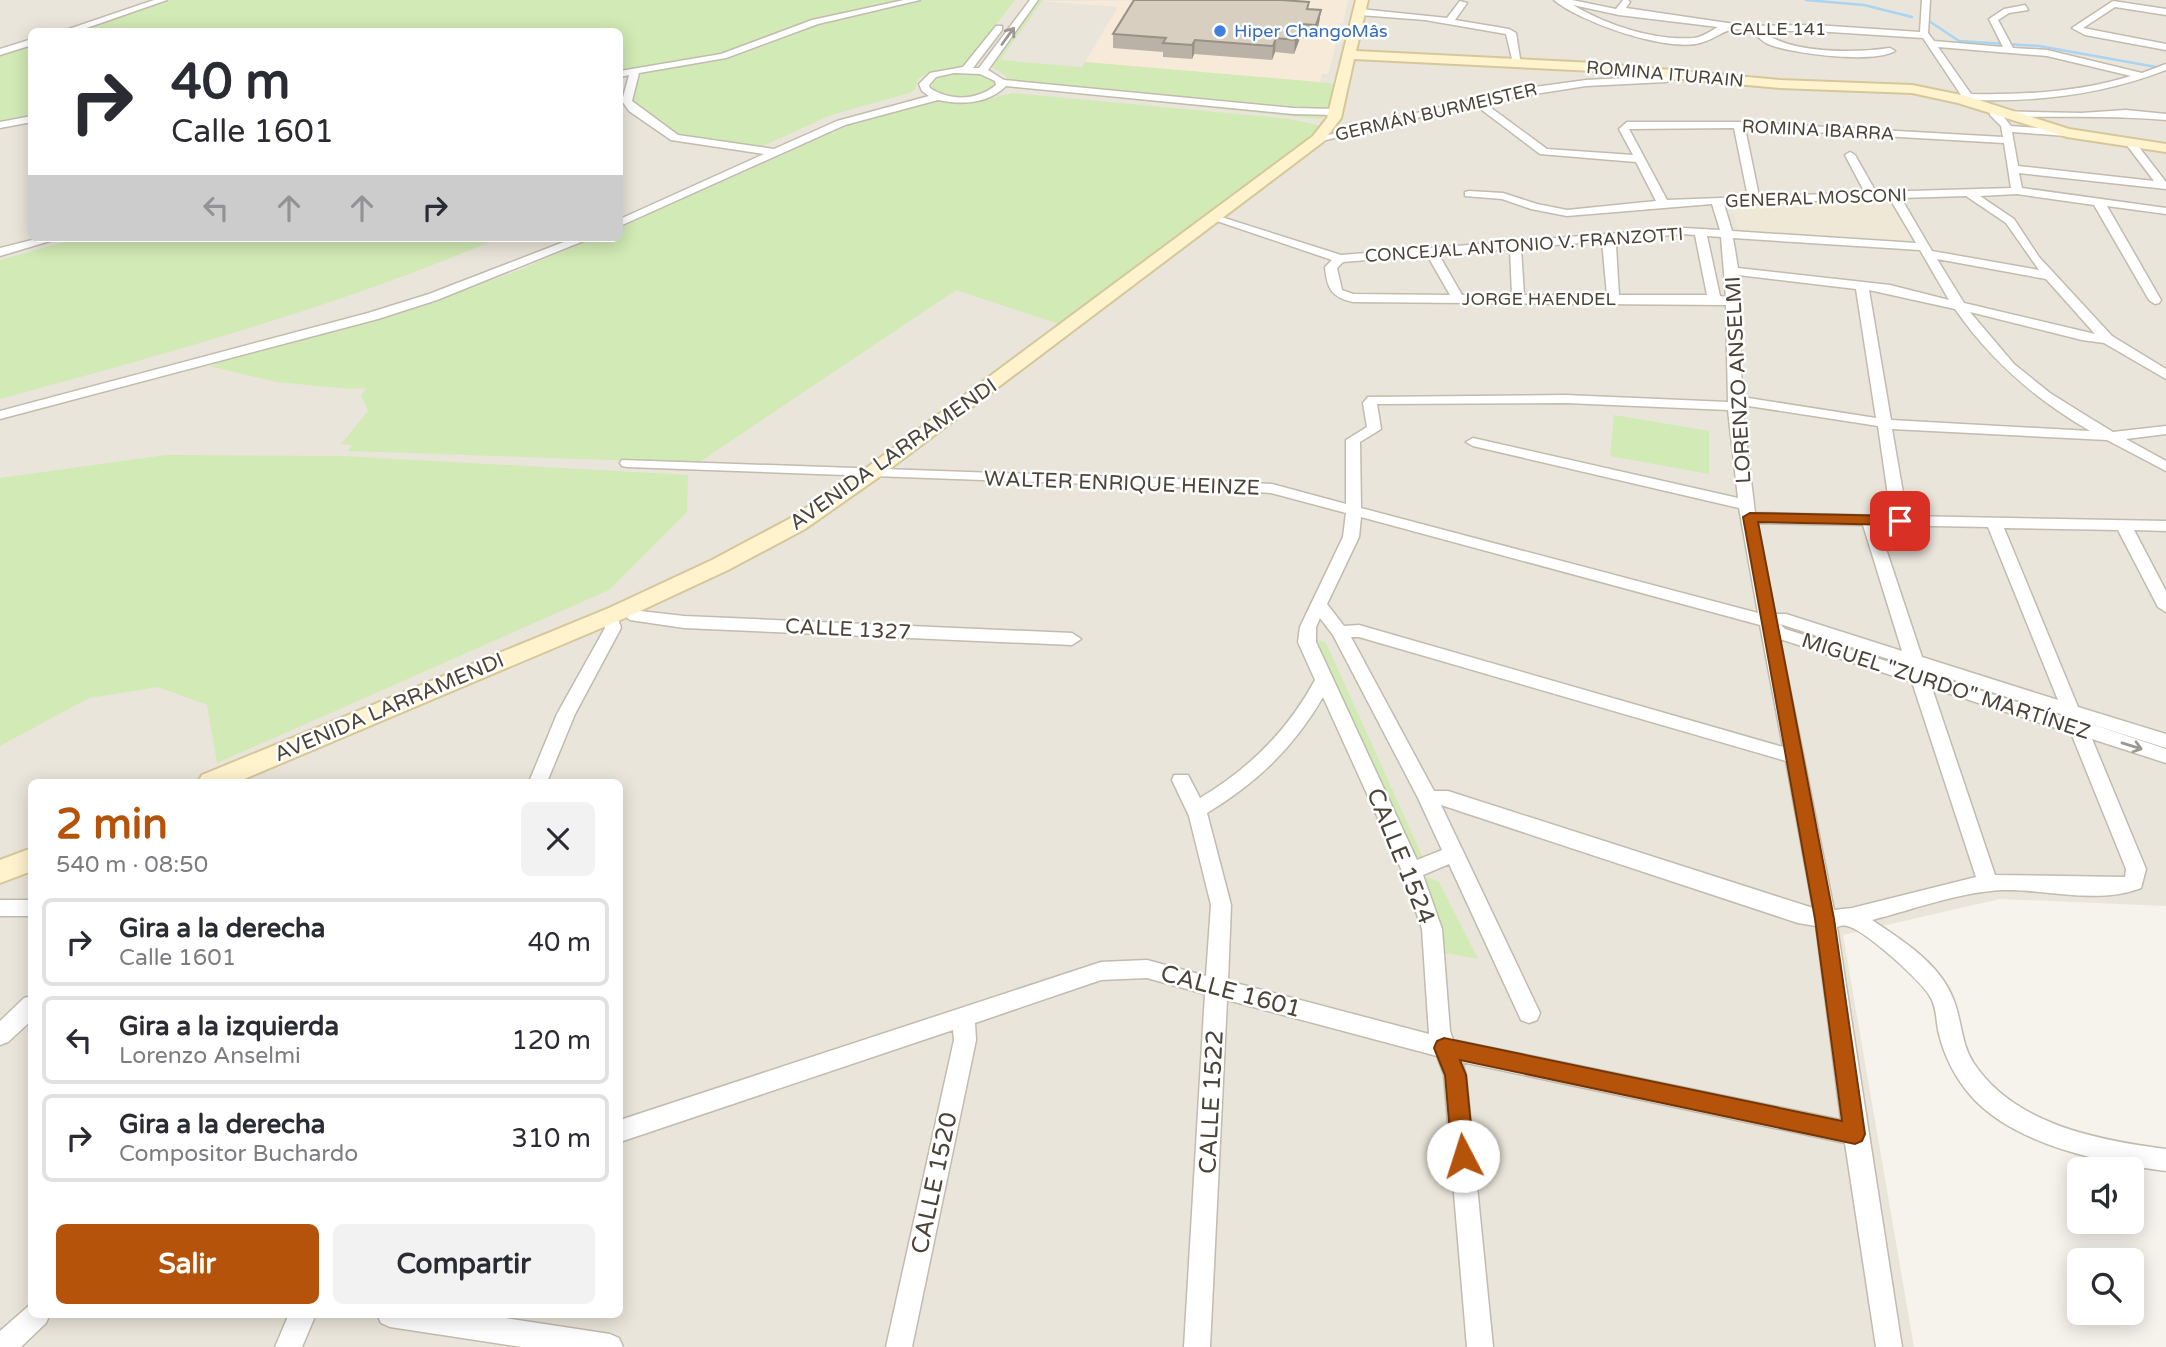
<!DOCTYPE html>
<html lang="es">
<meta charset="utf-8">
<style>
:root{--surface:#fff;--page:#f2f2f3;--text:#2b2b33;--muted:#7c7c81;--line:#e1e1e2;--accent:#b45309}
body{margin:0;font-family:"Varela Round",sans-serif;background:var(--page);color:var(--text);height:100vh;display:flex;flex-direction:column;font-size:26px;white-space:nowrap}
*{box-sizing:border-box;margin:0}
p{font-size:23px;color:var(--muted)}
.icon{flex:none;width:38px;height:38px;fill:none;stroke:currentColor;stroke-width:2;stroke-linecap:round;stroke-linejoin:round}
.map{position:relative;flex:1;overflow:hidden}
.sheet{position:absolute;left:28px;top:779px;width:595px;height:539px;display:flex;flex-direction:column;background:var(--surface);border-radius:10px;box-shadow:0 4px 18px #0003}
.sheet>*{flex:none}
.hud{position:absolute;left:28px;top:28px;width:595px;height:214px;border-radius:10px;box-shadow:0 4px 18px #0003;background:#fff;color:var(--text);overflow:hidden}
.controls{position:absolute;left:2067px;top:1157px;display:grid;gap:14px}
.controls a{display:grid;place-items:center;width:77px;height:77px;border-radius:10px;background:var(--surface);box-shadow:0 4px 18px #0003;font-size:35px}
.pin{position:absolute;display:grid;place-items:center;width:60px;height:60px;color:#fff;margin:-30px;border-radius:14px;box-shadow:0 4px 10px #0006}
.me{position:absolute;width:77px;margin:-38px;rotate:355deg;stroke-linejoin:round;filter:drop-shadow(0 0 5px #0008)}
.turn{display:flex;align-items:center;gap:24px;height:147px;padding:0 28px;font-size:32px}
.turn .icon{width:91px;height:91px;stroke-width:2.5}
.turn b{display:block;font-size:49px;line-height:60px}
.lanes{display:flex;align-items:center;height:66px;padding:0 28px;background:#0003;justify-content:center;gap:35px;direction:ltr}
.lanes .off{opacity:.35}
.round{display:grid;place-items:center;flex:none;width:74px;height:74px;border-radius:10px;background:var(--page)}
.overview{display:flex;align-items:center;justify-content:space-between;height:119px;padding:0 28px}
h1{font-size:42px;font-weight:800;line-height:52px;color:var(--accent)}
.button{display:flex;gap:14px;margin-top:auto;padding:14px 28px}
.button a{flex:1;height:80px;border-radius:10px;background:var(--accent);color:#fff;font-size:28px;font-weight:800;line-height:80px;text-align:center}
.button a+a{background:var(--page);color:var(--text)}
ul{padding:0;list-style:none}
li{display:flex;align-items:center;gap:21px;height:88px;margin:0 14px 10px;padding:0 14px;border:4px solid var(--line);border-radius:10px}
li div{flex:1}
li b{display:block;font-size:26px}
li em{font-style:normal}
.map>svg:first-child{display:block}
.residential{fill:#eae5da;fill-rule:evenodd}
.commercial{fill:#f7ead8}
.education{fill:#efe8d6}
.green{fill:#d2eab5}
.lines{fill:none;stroke-linecap:round;stroke-linejoin:round}
.stream{stroke:#a9d4f2;stroke-width:2.5}
.street-casing{stroke:#c2bbae;stroke-width:3}
.secondary-casing{stroke:#d6c79b;stroke-width:4}
.street{fill:#fff;fill-rule:evenodd}
.secondary{fill:#fff3cd;fill-rule:evenodd}
.wall{fill:#bab2a6}
.shaded-wall{fill:#979187}
.building{fill:#d8cfc1;stroke:#979187;stroke-width:2}
.oneway{stroke:#9c9892}
.route{fill:#b45309;stroke:#753606;stroke-width:2}
.shop-dot{fill:#3f7fe0;stroke:#fff;stroke-width:2.5}
.labels{text-anchor:middle;stroke-width:5;stroke-linejoin:round;paint-order:stroke}
.far-street-label{font-size:18px;fill:#4b4439;stroke:#fff}
.far-shop-label{font-size:18px;fill:#366cbe;stroke:#fff;text-anchor:start}
.street-label{font-size:21px;fill:#4b4439;stroke:#fff}
.near-street-label{font-size:24px;fill:#4b4439;stroke:#fff}
</style>
<div class="map">
<svg width="2166" height="1347" viewBox="0 0 2166 1347">
<rect width="100%" height="100%" fill="#f6f3ec"/>
<!-- residential -->
<path class="residential" d="M0 0H2166V906L2000 899 1843 935 1914 1347H0ZM32 32H620V238H32ZM32 782H620V1314H32Z"/>
<!-- commercial -->
<path class="commercial" d="M1348 0 1343 23 1337 24 1341 26 1328 74H1322L1320 82 1326 83H1319L1085 62 1118 7 1042 1Z"/>
<!-- education -->
<path class="education" d="M1885 197 1893 204 1911 236 1907 241 1739 232 1731 203Z"/>
<!-- green -->
<g class="green">
<path d="M171 0H908L813 21 727 52 620 73V32H71Z"/>
<path d="M924 0H1015L965 65 930 72 918 79 915 89 910 93 831 115 763 146 700 141 677 135 632 102 638 77 643 73 733 55 833 19Z"/>
<path d="M1039 0H1043L1000 60 1081 67 1085 62 1330 83 1334 85 1328 107 1322 109 1291 108 1010 82 1005 75 990 66Z"/>
<path d="M31 44V117L0 123V55Z"/>
<path d="M962 73 987 76 994 82 993 87C978 99 947 102 932 87L933 81 946 75Z"/>
<path d="M1010 87 1322 114 1327 116 1318 119Z"/>
<path d="M1012 93 1290 119 1322 126 1309 141 1059 324 956 290 698 463 348 451 352 445 341 444 368 411 361 395 367 388 351 389 276 382 209 366 216 364 208 362 414 308 512 273 594 238H620V227L783 155 849 123 935 100 975 102Z"/>
<path d="M78 238H499C338 307 168 353 0 399V260Z"/>
<path d="M1614 415 1709 431V474L1610 456Z"/>
<path d="M166 455 343 456 688 475 687 512 609 590 217 763 207 705 158 687 89 698 0 746V478Z"/>
<path d="M1319 640 1326 643 1424 860 1418 863 1316 642Z"/>
<path d="M1427 877 1439 882 1478 959 1441 952 1423 881Z"/>
</g>
<g class="lines">
<!-- stream -->
<g class="stream">
<path d="M1806 0 1864 5 1912 17"/>
<path d="M1929 21 1959 41 2039 46 2156 67"/>
</g>
<!-- street casing -->
<g class="street-casing">
<g id="street">
<path d="M154 0H167L75 32H60Z"/>
<path d="M904 0H920L818 24 726 58 639 73 632 101 678 135 774 149 837 121 929 96 922 91 919 84 930 73 963 67 996 26H1002V30L973 68H979L1030 0H1038L988 70 1004 80 1293 108 1335 109 1340 112 1335 115 1293 114 1006 86C988 104 962 105 938 100L845 125 620 226V219L764 154 671 140 629 111 622 101 629 75 620 77V71L721 54 812 20ZM954 73 980 74 995 81 996 85C977 101 949 101 930 88L929 85 936 77Z"/>
<path d="M1554 0H1572L1616 9 1623 0H1628L1630 2 1626 8 1748 26 1815 25 1920 32 1922 0H1930L1928 33 1934 41 2003 47 1989 19 2004 9 2025 5 2028 10 2009 13 1998 20 2013 48 2047 50 2142 73 2166 64V70C2104 94 2040 102 1975 100V104H1967L1923 38 1815 31H1762C1789 54 1856 53 1890 48L1895 51C1873 64 1792 54 1768 44 1761 41 1757 34 1750 32 1727 23 1720 38 1700 43 1666 52 1580 22 1554 0ZM1573 5 1619 15 1718 27C1711 31 1702 37 1694 38 1654 41 1607 25 1573 5ZM1938 47 2047 56 2131 76C2079 92 2025 95 1971 94Z"/>
<path d="M1460 1 1467 3 1455 20 1509 29 1516 33 1521 65 1513 63 1506 34 1425 20 1360 15 1356 12 1360 9 1447 18Z"/>
<path d="M2113 1 2166 9V15L2115 7 2083 28 2166 44V50L2085 35 2072 28Z"/>
<path d="M32 39V45L0 55V49Z"/>
<path d="M1679 72 1684 75 1682 77 1666 82 1586 86 1483 102 1547 149 1633 155 1619 129 1627 122H1739L2003 137 2001 126 1990 115V111L2081 113 2126 110 2166 114V120C2112 115 2057 118 2003 116L2011 126 2067 130 2072 133 2067 136 2012 132 2018 166 2154 181 2126 144 2135 142 2166 182V189L2019 173 2022 188 2166 208V214L2107 206 2161 300 2159 303 2155 304 2149 300 2094 205 2017 194 1980 196 2014 219 2039 257 2112 336 2166 369V379L2104 343 2082 340 1970 312 2014 364 2050 393 2090 418 2113 432 2166 426V434L2126 439 2166 461V471L2107 440 1892 429 1907 516 2166 521V531L2134 530 2166 591V612L2158 607 2118 530 2004 528 2078 707 2166 734V748L2085 722 2166 749V763L2092 739 2146 869 2141 888C2098 905 2048 889 2003 890 1959 892 1915 909 1872 920 1903 941 1941 964 1954 1001 1962 1022 1961 1043 1973 1062 2013 1124 2097 1140 2166 1149V1171C2104 1163 2014 1145 1971 1096 1956 1079 1944 1056 1939 1034 1936 1023 1937 1009 1931 998 1923 982 1864 929 1847 926 1844 925 1840 926 1837 927L1902 1347H1876L1845 1143 1462 1062 1466 1075 1493 1347H1467L1444 1075 1437 1056 1227 1000 1210 1347H1184L1205 994 1147 978 1101 980 975 1023 976 1040 912 1347H886L954 1040 953 1030 620 1142V1120L1101 962 1147 960 1206 976 1211 905 1189 816 1172 780 1174 775H1188L1200 798C1249 769 1288 730 1315 680L1298 642 1300 627 1343 537 1346 513 1271 493 1202 488 627 467 622 466 620 463 622 460 1202 480 1272 484 1346 504V440L1367 427 1363 403 1368 397 1566 395 1728 402 1726 305 1353 302C1331 297 1327 288 1325 267L1332 260 1208 218 1218 216 1341 255 1684 228 1720 230 1712 204 1567 216 1531 209 1502 199 1465 196V192L1469 191 1503 193 1537 204 1567 210 1656 201 1636 162 1540 154 1474 104 1318 142 1313 139 1505 91 1586 80 1665 76ZM1734 128 1748 197 1667 200 1629 129ZM1745 128 2004 143 2011 188 1876 192 1855 155 1850 152 1845 155 1865 193 1759 196ZM1966 196 2006 223 2039 270 1932 251 1901 198ZM1872 199H1890L1916 243 1732 231 1724 204ZM1684 234 1695 235 1707 295H1619L1616 246 1613 240ZM1707 236 1721 237 1726 297 1720 296ZM1733 238 1920 250 1949 300 1890 285 1738 268ZM1602 241 1607 295H1524L1521 248ZM1510 249 1512 295H1462L1439 255ZM1427 255 1450 295 1353 294 1342 290 1337 268 1343 262ZM1937 259 2046 279 2095 334 1964 303ZM1738 275 1856 289 1876 418 1742 397ZM1869 290 1955 309C1991 361 2035 399 2090 431L1891 420ZM1566 403 1728 410 1738 498 1473 438 1466 442 1473 446 1739 508 1758 613 1361 508 1360 442 1381 429 1377 404ZM1742 405 1878 426 1891 516 1755 513ZM1361 517 1760 625 1783 747 1359 625 1344 626 1327 604 1359 537ZM1757 523 1863 525 1902 651 1786 614H1775ZM1878 525 1988 527 2058 700 1922 657ZM1320 618 1333 635 1418 798 1442 850 1417 860 1316 642V627ZM1780 624 1907 665 1908 668 1785 629ZM1351 637H1359L1786 761 1813 908 1448 791H1434ZM1780 639 1912 682 1976 877 1852 908 1834 910ZM1926 671 2064 715 2065 717 1927 674ZM1932 688 2071 733 2126 869 2125 877 1995 875ZM1323 697 1402 871 1422 929 1429 1034 1228 981 1231 905 1207 813C1257 783 1294 747 1323 697ZM1441 805 1798 923 1816 926 1841 1120 1453 1040 1450 1031 1442 929 1423 875 1449 864 1521 1020 1529 1023 1537 1020 1540 1013Z"/>
<path d="M32 116V122L0 128V122Z"/>
<path d="M40 238H60L0 256V248Z"/>
<path d="M574 238H591L437 300 378 319 0 419V411L368 313 429 294Z"/>
<path d="M626 604 640 611 684 616 1072 633 1081 639 1072 645 684 628 630 620 618 609Z"/>
<path d="M610 610 616 612 621 628 575 714 547 782H529L557 714 605 628 602 616Z"/>
<rect x="0" y="900" width="32" height="16"/>
<path d="M32 996V1020L8 1042 0 1045V1021L24 998Z"/>
<path d="M32 1303V1314H50L46 1323 21 1347H0V1331Z"/>
<path d="M289 1314H316L302 1347H275Z"/>
<path d="M377 1314H479L610 1334 619 1338 623 1347H522L390 1327 381 1323Z"/>
</g>
</g>
<!-- secondary casing -->
<g class="secondary-casing">
<g id="secondary">
<path d="M1356 0H1368L1356 51 1594 63 1780 80 1912 85 1966 96 2069 129 2166 144V152L2067 137 1958 103 1912 93 1780 88 1594 71 1354 59 1341 118 1323 142 879 477 805 529 728 570 625 618 237 782H198L202 775 609 608 712 560 789 519 865 469 1313 136 1327 118Z"/>
<path d="M32 848V871L0 883V860Z"/>
</g>
</g>
<!-- street -->
<use href="#street" class="street"/>
<!-- secondary -->
<use href="#secondary" class="secondary"/>
</g>
<!-- wall -->
<path class="wall" d="M1308 9 1321 10 1319 23 1314 39 1300 38 1294 54 1275 52 1272 60 1194 54 1192 59 1163 57V52L1113 48V34Z"/>
<!-- shaded-wall -->
<g class="shaded-wall">
<path d="M1321 10 1319 23 1314 39 1316 25Z"/>
<path d="M1301 24 1300 38 1294 54 1295 40Z"/>
<path d="M1276 38 1275 52 1272 60 1273 46Z"/>
<path d="M1195 40 1194 54 1192 59V45Z"/>
</g>
<!-- building -->
<path class="building" d="M1134 0H1282L1309 2 1307 9 1321 10 1316 25 1301 24 1295 40 1276 38 1273 46 1195 40 1192 45 1163 43 1166 38 1113 34Z"/>
<!-- one-way arrows -->
<defs><path id="oneway-shaft" d="M-6 0H5M1.5-3L5.5 0L1.5 3" fill="none" stroke-width="1.6" stroke-linecap="round" stroke-linejoin="round" transform="scale(1.75)"/></defs>
<g class="oneway">
<use href="#oneway-shaft" transform="translate(1008 36) rotate(-54)"/>
<use href="#oneway-shaft" transform="translate(2132 746) rotate(17)"/>
</g>
<!-- route -->
<path class="route" d="M1750 513 1900 516 1907 521 1900 525 1758 522 1834 919 1865 1134 1862 1141 1855 1144 1460 1060 1466 1075 1474 1156 1471 1164 1463 1167 1455 1164 1452 1156 1445 1075 1434 1048 1437 1041 1444 1038 1842 1121 1815 919 1743 517Z"/>
<!-- markers -->
<circle class="shop-dot" cx="1220" cy="31" r="7"/>
<g class="labels">
<!-- far-street labels -->
<g class="far-street-label">
<text x="1778" y="35">CALLE 141</text>
<text transform="translate(1665 74) rotate(5)" y="6">ROMINA ITURAIN</text>
<text transform="translate(1436 112) rotate(-13)" y="6">GERMÁN BURMEISTER</text>
<text transform="translate(1818 130) rotate(3)" y="6">ROMINA IBARRA</text>
<text transform="translate(1816 198) rotate(-2)" y="6">GENERAL MOSCONI</text>
<text transform="translate(1524 245) rotate(-4)" y="6">CONCEJAL ANTONIO V. FRANZOTTI</text>
<text x="1539" y="305">JORGE HAENDEL</text>
</g>
<!-- far-shop labels -->
<g class="far-shop-label">
<text x="1234" y="37">Hiper ChangoMâs</text>
</g>
<!-- street labels -->
<g class="street-label">
<text transform="translate(1738 380) rotate(-93)" y="7">LORENZO ANSELMI</text>
<text transform="translate(893 454) rotate(-35)" y="7">AVENIDA LARRAMENDI</text>
<text transform="translate(1122 483) rotate(2)" y="7">WALTER ENRIQUE HEINZE</text>
<text transform="translate(848 629) rotate(3)" y="7">CALLE 1327</text>
<text transform="translate(1946 686) rotate(18)" y="7">MIGUEL "ZURDO" MARTÍNEZ</text>
<text transform="translate(389 707) rotate(-23)" y="7">AVENIDA LARRAMENDI</text>
</g>
<!-- near-street labels -->
<g class="near-street-label">
<text transform="translate(1401 856) rotate(68)" y="8">CALLE 1524</text>
<text transform="translate(1231 991) rotate(15)" y="8">CALLE 1601</text>
<text transform="translate(1211 1102) rotate(-87)" y="8">CALLE 1522</text>
<text transform="translate(934 1183) rotate(-78)" y="8">CALLE 1520</text>
</g>
</g>
</svg>
<div class="controls">
<a><svg class="icon" aria-label="sound" viewBox="0 0 24 24"><path d="M4 9h4l5-4v14l-5-4H4zM17 9q2 3 0 6"/></svg></a>
<a><svg class="icon" aria-label="search" viewBox="0 0 24 24"><circle cx="10" cy="10" r="6"/><path d="M15 15l6 6"/></svg></a>
</div>
<div class="pin" style="left:1900px;top:521px;background:#d93025"><svg class="icon" aria-label="arrive" viewBox="0 0 24 24"><path d="M6 21V4h12l-3 4 3 4H6"/></svg></div>
<svg class="me" style="left:1463px;top:1156px" viewBox="-20 -20 40 40"><circle r="19" fill="#fff"/><path d="M0-13L10 11 0 6-10 11z" fill="#b45309"/></svg>
<div class="hud">
<div class="turn"><svg class="icon" aria-label="right" viewBox="0 0 24 24"><path d="M7 20v-9h11M14 6l5 5-5 5"/></svg><div><b>40 m</b>Calle 1601</div></div>
<div class="lanes"><svg class="icon off" aria-label="left" viewBox="0 0 24 24"><path d="M17 20v-9H6M10 6l-5 5 5 5"/></svg><svg class="icon off" aria-label="ahead" viewBox="0 0 24 24"><path d="M12 20V5M6 11l6-6 6 6"/></svg><svg class="icon off" aria-label="ahead" viewBox="0 0 24 24"><path d="M12 20V5M6 11l6-6 6 6"/></svg><svg class="icon" aria-label="right" viewBox="0 0 24 24"><path d="M7 20v-9h11M14 6l5 5-5 5"/></svg></div>
</div>
<section class="sheet">
<div class="overview"><div><h1>2 min</h1><p>540 m · 08:50</p></div><a class="round"><svg class="icon" aria-label="close" viewBox="0 0 24 24"><path d="M6 6l12 12M18 6L6 18"/></svg></a></div>
<ul>
<li><svg class="icon" aria-label="right" viewBox="0 0 24 24"><path d="M7 20v-9h11M14 6l5 5-5 5"/></svg><div><b>Gira a la derecha</b><p>Calle 1601</p></div><em>40 m</em></li>
<li><svg class="icon" aria-label="left" viewBox="0 0 24 24"><path d="M17 20v-9H6M10 6l-5 5 5 5"/></svg><div><b>Gira a la izquierda</b><p>Lorenzo Anselmi</p></div><em>120 m</em></li>
<li><svg class="icon" aria-label="right" viewBox="0 0 24 24"><path d="M7 20v-9h11M14 6l5 5-5 5"/></svg><div><b>Gira a la derecha</b><p>Compositor Buchardo</p></div><em>310 m</em></li>
</ul>
<div class="button"><a>Salir</a><a>Compartir</a></div>
</section>
</div>
